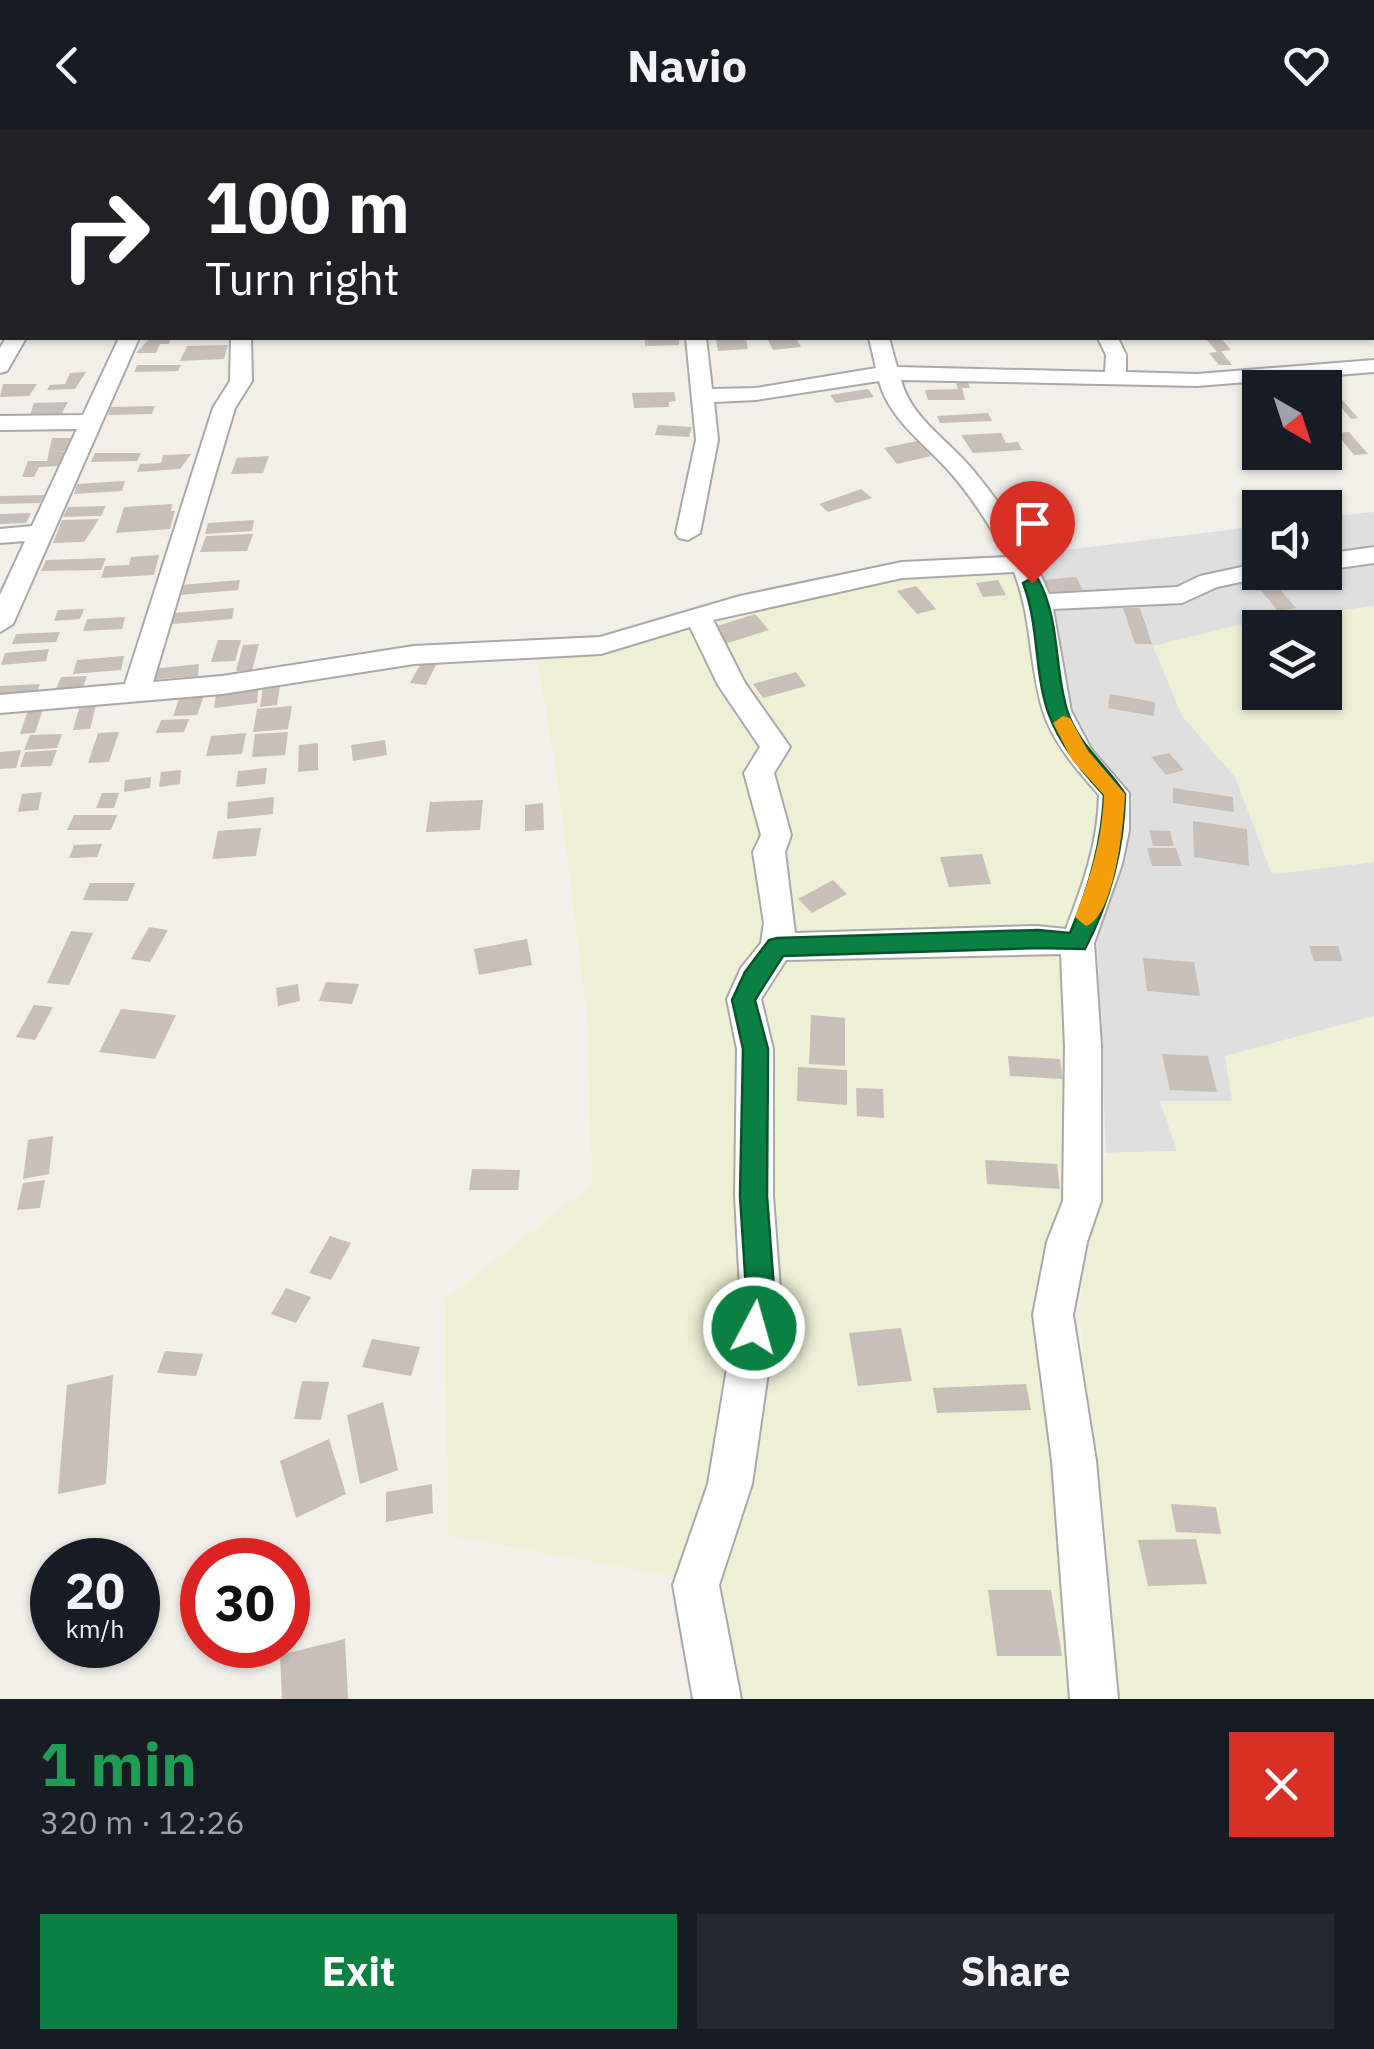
<!DOCTYPE html>
<meta charset="utf-8">
<style>
:root{--surface:#171b24;--page:#242831;--text:#f1f3f6;--muted:#9ea1a6;--accent:#0b8043}
body{margin:0;font-family:"IBM Plex Sans",sans-serif;background:var(--page);color:var(--text);height:100vh;display:flex;flex-direction:column;font-size:38px;white-space:nowrap}
*{box-sizing:border-box;margin:0}
p{font-size:32px;color:var(--muted)}
.icon{flex:none;width:55px;height:55px;fill:none;stroke:currentColor;stroke-width:2;stroke-linecap:round;stroke-linejoin:round}
.map{position:relative;height:1569px;overflow:hidden}
.panel{display:flex;flex-direction:column;background:var(--surface);flex:1}
.panel>*{flex:none}
.top-card{position:absolute;left:0px;top:0px;width:1375px;height:210px;box-shadow:0 2px 8px #0004;background:#202124;color:#fff;overflow:hidden}
.needle{width:65px;rotate:141deg}
.fabs{position:absolute;left:1242px;top:240px;display:grid;gap:20px}
.fabs a{display:grid;place-items:center;width:100px;height:100px;border-radius:0px;background:var(--surface);box-shadow:0 2px 8px #0004;font-size:50px}
.speed{position:absolute;left:30px;top:1408px;display:flex;gap:20px;font-size:50px;font-weight:700;text-align:center}
.speed>*{display:grid;place-content:center;width:130px;height:130px;border-radius:50%;background:var(--surface);box-shadow:0 2px 8px #0004;line-height:1}
.speed small{font-size:25px;font-weight:400}
.speed .limit{border:15px solid #d22;background:#fff;color:#111}
.pin{position:absolute;display:grid;place-items:center;width:85px;height:85px;color:#fff;margin:-102px -42px;border-radius:50% 50% 50% 0;rotate:-45deg;box-shadow:0 0 10px #0007}
.pin .icon{rotate:45deg}
.me{position:absolute;width:110px;margin:-55px;rotate:6deg;stroke-linejoin:round;filter:drop-shadow(0 0 8px #0008)}
.turn{display:flex;align-items:center;gap:35px;height:210px;padding:0 40px;font-size:45px}
.turn .icon{width:130px;height:130px;stroke-width:2.5}
.turn b{display:block;font-size:70px;line-height:85px}
.round{display:grid;place-items:center;flex:none;width:105px;height:105px;border-radius:0px;background:var(--page)}
.overview{display:flex;align-items:center;justify-content:space-between;height:170px;padding:0 40px}
h1{font-size:60px;font-weight:700;line-height:75px;color:#1e9e55}
.primary-button{display:flex;gap:20px;margin-top:auto;padding:20px 40px}
.primary-button a{flex:1;height:115px;border-radius:0px;background:var(--accent);color:#fff;font-size:40px;font-weight:700;line-height:115px;text-align:center}
.primary-button a+a{background:var(--page);color:var(--text)}
header{display:flex;justify-content:space-between;align-items:center;height:130px;padding:0 40px;background:var(--surface);font-size:45px;font-weight:700}
.map>svg:first-child{display:block}
.residential{fill:#e0dfdf}
.farmland{fill:#eef0d5;fill-rule:evenodd}
.building{fill:#c7bfb8}
.lines{fill:none;stroke-linecap:round;stroke-linejoin:round}
.minor-casing{stroke:#a9a9a9;stroke-width:4}
.minor{fill:#fff;fill-rule:evenodd}
.route{fill:#0b8043;stroke:#07532c;stroke-width:2.5}
.slow{fill:#f59e0b}
</style>
<header><svg class="icon" aria-label="back" viewBox="0 0 24 24"><path d="M15 5l-7 7 7 7"/></svg>Navio<svg class="icon" aria-label="heart" viewBox="0 0 24 24"><path d="M12 20l-8-8c-3-5 5-10 8-4 3-6 11-1 8 4z"/></svg></header>
<div class="map">
<svg width="1374" height="1569" viewBox="0 0 1374 1569">
<rect width="100%" height="100%" fill="#f2efe9"/>
<!-- residential -->
<path class="residential" d="M1374 382V476L1234 496 1182 586 1235 646 1272 744 1374 732V886L1226 926 1233 971 1178 1021 1106 1023 1097 808 1128 705 1132 667 1088 621 1070 584 1053 479 1033 424 1260 396V442H1325V387Z"/>
<!-- farmland -->
<g class="farmland">
<path d="M1014 439 1030 482 1042 562 1056 616 1099 664 1102 690 1094 729 1070 790 1059 833 1071 957 1069 1062 1081 1569H722L702 1452 448 1405 445 1170 592 1054 587 891 558 654 537 528 616 521 753 477 841 457 960 441Z"/>
<path d="M1374 476V732L1272 744 1235 647 1182 586 1153 516 1234 496ZM1260 498H1325V562H1260Z"/>
<path d="M1374 886V1569H1114L1079 1179 1106 1023 1177 1021 1160 971H1232L1225 926Z"/>
</g>
<!-- building -->
<g class="building">
<path d="M150 208H171L169 214H160L156 223H136Z"/>
<path d="M645 208H679V215L645 216Z"/>
<path d="M767 208H796L801 217 773 220Z"/>
<path d="M1221 208 1231 220 1221 221 1232 235H1219L1209 223 1217 222 1206 209Z"/>
<path d="M746 209 748 219 718 221 716 210Z"/>
<path d="M228 215 224 229 180 231 187 216Z"/>
<path d="M137 235H181L178 241 134 242Z"/>
<path d="M86 242 75 259 47 260 50 255 65 254 70 243Z"/>
<path d="M955 249H967L970 258H962L965 270H928L925 260 958 259Z"/>
<path d="M1318 250H1325L1358 288 1351 289Z"/>
<path d="M3 254H37L29 266 0 267Z"/>
<path d="M868 259 874 267 836 273 830 265Z"/>
<path d="M674 262 676 271 669 272V277L634 278 632 263Z"/>
<path d="M68 272 60 286 29 288 34 273Z"/>
<path d="M155 276 152 284 108 285 111 277Z"/>
<path d="M988 283 992 291 940 293 937 286Z"/>
<path d="M658 295 692 297 689 307 655 305Z"/>
<path d="M1349 302 1368 324 1354 325 1336 303Z"/>
<path d="M1001 303 1006 313 1018 312 1022 320 973 323 961 305Z"/>
<path d="M52 308H78L73 321H58L69 322 62 336 39 337 34 347H22L28 331H47Z"/>
<path d="M917 311 931 326 897 334 884 318Z"/>
<path d="M95 323H141L137 331 91 332Z"/>
<path d="M191 324 180 339 137 342 140 334 161 333 163 325Z"/>
<path d="M269 326 263 343 231 344 237 328Z"/>
<path d="M125 351 122 361 74 364 77 354Z"/>
<path d="M861 359 872 368 828 382 819 374Z"/>
<path d="M44 365 40 373 0 374V366Z"/>
<path d="M172 374 171 381H175L170 399 116 403 124 377Z"/>
<path d="M106 376 101 386 63 387 68 377Z"/>
<path d="M31 383 26 393 0 394V384Z"/>
<path d="M99 389 84 412 53 413 62 390Z"/>
<path d="M254 390 252 401 205 404 208 393Z"/>
<path d="M253 404 247 421 200 422 206 406Z"/>
<path d="M159 425 154 445 101 448 105 436 129 435 131 427Z"/>
<path d="M106 428 101 440 41 441 46 430Z"/>
<path d="M1076 447 1083 460 1050 462 1044 450Z"/>
<path d="M240 450 238 460 179 465 181 455Z"/>
<path d="M998 450 1006 465 983 467 976 453Z"/>
<path d="M1272 450 1296 478 1278 481 1255 453Z"/>
<path d="M916 456 936 479 917 484 897 461Z"/>
<path d="M234 478 232 489 172 494 174 483Z"/>
<path d="M1123 478H1140L1152 514H1135Z"/>
<path d="M84 479 80 489 54 491 58 480Z"/>
<path d="M755 484 769 500 725 514 711 498Z"/>
<path d="M125 487 122 499 83 501 87 489Z"/>
<path d="M60 502 56 512 12 514 16 504Z"/>
<path d="M218 510H241L235 531 211 532Z"/>
<path d="M259 514 252 541H236L243 515Z"/>
<path d="M49 519 46 531 1 535 5 523Z"/>
<path d="M124 526 121 540 73 544 77 530Z"/>
<path d="M421 533 436 535 426 555 410 553Z"/>
<path d="M199 534 198 546 149 550 151 539Z"/>
<path d="M796 542 806 556 763 568 753 554Z"/>
<path d="M87 546 82 560 55 561 61 547Z"/>
<path d="M259 553 257 573 214 578 217 557Z"/>
<path d="M40 554 35 566 0 569V556Z"/>
<path d="M280 556 277 575 260 577 263 557Z"/>
<path d="M182 560H206L197 585 173 586Z"/>
<path d="M1110 564 1155 572 1154 586 1108 578Z"/>
<path d="M97 571 90 599 73 600 81 572Z"/>
<path d="M292 576 288 599 253 602 257 579Z"/>
<path d="M43 579 35 603 20 604 28 580Z"/>
<path d="M189 589 184 602 156 603 161 590Z"/>
<path d="M119 602 109 632 88 633 98 603Z"/>
<path d="M288 602 285 625 252 627 255 604Z"/>
<path d="M246 603 242 624 206 626 211 606Z"/>
<path d="M62 604 57 618 24 620 30 605Z"/>
<path d="M385 610 387 625 353 631 351 615Z"/>
<path d="M318 613V640L298 642 299 615Z"/>
<path d="M21 620 16 638 0 639V622Z"/>
<path d="M57 620 51 636 20 637 25 622Z"/>
<path d="M1169 623 1184 640 1166 645 1151 627Z"/>
<path d="M267 638 265 654 236 657 238 641Z"/>
<path d="M181 640 180 654 159 657 161 642Z"/>
<path d="M151 647 150 658 124 662 125 650Z"/>
<path d="M1173 658 1233 667 1234 682 1173 673Z"/>
<path d="M42 662 38 680 18 682 22 664Z"/>
<path d="M102 663H119L114 678H96Z"/>
<path d="M274 667 273 684 227 689 228 672Z"/>
<path d="M483 670 480 700 426 702 430 672Z"/>
<path d="M543 673 544 700 525 701V675Z"/>
<path d="M74 685H117L111 700H67Z"/>
<path d="M1193 691 1247 699 1249 736 1194 727Z"/>
<path d="M261 698 256 726 212 729 218 701Z"/>
<path d="M1149 700 1170 701 1174 716H1153Z"/>
<path d="M102 714 97 727 69 728 74 715Z"/>
<path d="M1147 718H1176L1182 736H1152Z"/>
<path d="M982 724 991 754 949 757 940 727Z"/>
<path d="M833 750 847 764 812 783 798 769Z"/>
<path d="M90 753H135L128 771 83 770Z"/>
<path d="M149 797 168 800 150 832 131 829Z"/>
<path d="M71 801 93 803 69 855 47 853Z"/>
<path d="M527 809 532 835 479 845 474 819Z"/>
<path d="M1309 816H1338L1343 831H1314Z"/>
<path d="M1143 828 1194 832 1200 866 1147 861Z"/>
<path d="M326 852 359 854 352 874 319 871Z"/>
<path d="M298 854 300 871 278 876 276 858Z"/>
<path d="M34 875 53 877 35 910 16 907Z"/>
<path d="M121 879 176 885 155 929 99 922Z"/>
<path d="M811 885 845 888V936L809 934Z"/>
<path d="M1162 924 1208 926 1217 962 1170 960Z"/>
<path d="M1008 926 1060 929 1063 949 1010 946Z"/>
<path d="M798 937 847 940V975L797 971Z"/>
<path d="M856 958 883 959 884 988 857 986Z"/>
<path d="M53 1006 49 1044 23 1049 28 1010Z"/>
<path d="M985 1030 1057 1034 1060 1059 987 1054Z"/>
<path d="M472 1039 520 1040 518 1060H469Z"/>
<path d="M45 1050 40 1078 17 1080 23 1053Z"/>
<path d="M330 1106 351 1113 331 1150 309 1143Z"/>
<path d="M286 1158 311 1167 296 1193 271 1184Z"/>
<path d="M901 1198 912 1251 858 1256 849 1203Z"/>
<path d="M372 1209 420 1217 411 1246 362 1237Z"/>
<path d="M165 1221 203 1224 196 1246 157 1243Z"/>
<path d="M113 1245 106 1354 58 1364 67 1255Z"/>
<path d="M302 1251 329 1252 321 1290 294 1289Z"/>
<path d="M1026 1254 1031 1280 937 1283 933 1258Z"/>
<path d="M383 1272 398 1340 360 1354 347 1285Z"/>
<path d="M329 1309 346 1364 296 1388 280 1331Z"/>
<path d="M432 1354 433 1383 386 1392V1362Z"/>
<path d="M1171 1374 1216 1377 1221 1404 1176 1402Z"/>
<path d="M1196 1409 1207 1454 1148 1456 1138 1410Z"/>
<path d="M988 1460H1051L1062 1526H997Z"/>
<path d="M345 1509 348 1569H282L280 1525Z"/>
</g>
<g class="lines">
<!-- minor casing -->
<g class="minor-casing">
<g id="minor">
<path d="M294 0H310L311 2H295Z"/>
<rect x="620" y="0" width="16" height="2"/>
<path d="M1131 0H1159L1160 2H1133Z"/>
<path d="M1327 0H1346L1347 2H1329Z"/>
<rect x="1372" y="20" width="2" height="11"/>
<rect x="1372" y="55" width="2" height="12"/>
<path d="M2 131V148L0 149V132Z"/>
<path d="M6 208H26L7 241 0 243V218Z"/>
<path d="M119 208H139L13 494 0 502V465L25 411 0 413V399L32 396 77 299 0 300V286L83 285Z"/>
<path d="M231 208H251L252 251 235 278 153 552 222 546 414 516 600 507 740 466 902 432 1008 427C992 400 976 373 955 348 929 316 890 292 879 251L756 270 714 272 718 310 700 403 688 410 679 408 676 403 696 310 686 208H706L712 259 756 258 876 238 869 208H889L897 237 1105 242 1106 225 1098 208H1118L1126 225V242L1197 244 1374 230V242L1197 256 901 250C911 288 947 309 972 339 1004 377 1030 418 1049 464L1177 457 1200 446 1260 433V442H1272L1269 446 1217 457 1182 473 1053 479 1071 581 1091 619 1129 663V700L1122 734 1094 813 1101 916V1071L1087 1112 1073 1185 1096 1331 1118 1569H1070L1052 1331 1033 1185 1047 1112 1063 1071 1065 916 1061 824 786 830 761 869 773 919V1066L780 1159 752 1354 719 1455 741 1569H693L673 1455 708 1354 740 1159 735 1066 737 919 727 869 741 838 761 813 764 793 753 722 761 705 744 643 760 617 718 555 690 497 601 524 414 534 222 564 0 583V565L125 554 213 278 230 251ZM1014 442C1032 487 1029 535 1043 581 1053 613 1077 640 1099 665 1098 714 1083 754 1066 799L1037 796 795 803 785 722 791 705 774 643 790 617 745 553 713 490 902 448Z"/>
<path d="M1374 417V433L1325 440V424Z"/>
</g>
</g>
<!-- minor -->
<use href="#minor" class="minor"/>
</g>
<!-- route -->
<path class="route" d="M1032 448 1038 449C1060 489 1054 537 1067 580 1078 615 1106 634 1125 664 1124 718 1110 771 1085 819L1038 818 783 826 755 870 768 919 767 1066 774 1159 764 1208 754 1212 744 1208 740 1198 746 1159 740 1066 743 919 732 870 745 842 769 810 777 808 1038 800 1070 803C1089 758 1102 714 1104 665 1081 640 1060 615 1048 582 1034 541 1039 494 1023 453Z"/>
<!-- slow -->
<path class="slow" d="M1063 586 1070 588 1088 621 1125 664C1124 691 1115 787 1086 796L1075 787C1091 746 1102 710 1104 665L1072 630 1053 593Z"/>
</svg>
<div class="fabs">
<a><svg class="needle" viewBox="-14 -14 28 28"><path d="M0-13l5 13h-10z" fill="#e53935"/><path d="M0 13l5-13h-10z" fill="#9ea1a6"/></svg></a>
<a><svg class="icon" aria-label="sound" viewBox="0 0 24 24"><path d="M4 9h4l5-4v14l-5-4H4zM17 9q2 3 0 6"/></svg></a>
<a><svg class="icon" aria-label="layers" viewBox="0 0 24 24"><path d="M12 4l9 5-9 5-9-5zM3 14l9 5 9-5"/></svg></a>
</div>
<div class="speed"><div>20<small>km/h</small></div><div class="limit">30</div></div>
<div class="pin" style="left:1032px;top:453px;background:#d93025"><svg class="icon" aria-label="arrive" viewBox="0 0 24 24"><path d="M6 21V4h12l-3 4 3 4H6"/></svg></div>
<svg class="me" style="left:754px;top:1198px" viewBox="-20 -20 40 40"><circle r="17" fill="#0b8043" stroke="#fff" stroke-width="3"/><path d="M0-11L8 9 0 5-8 9z" fill="#fff"/></svg>
<div class="top-card">
<div class="turn"><svg class="icon" aria-label="right" viewBox="0 0 24 24"><path d="M7 20v-9h11M14 6l5 5-5 5"/></svg><div><b>100 m</b>Turn right</div></div>
</div>
</div>
<section class="panel">
<div class="overview"><div><h1>1 min</h1><p>320 m · 12:26</p></div><a class="round" style="background:#d93025;color:#fff"><svg class="icon" aria-label="close" viewBox="0 0 24 24"><path d="M6 6l12 12M18 6L6 18"/></svg></a></div>
<div class="primary-button"><a>Exit</a><a>Share</a></div>
</section>
